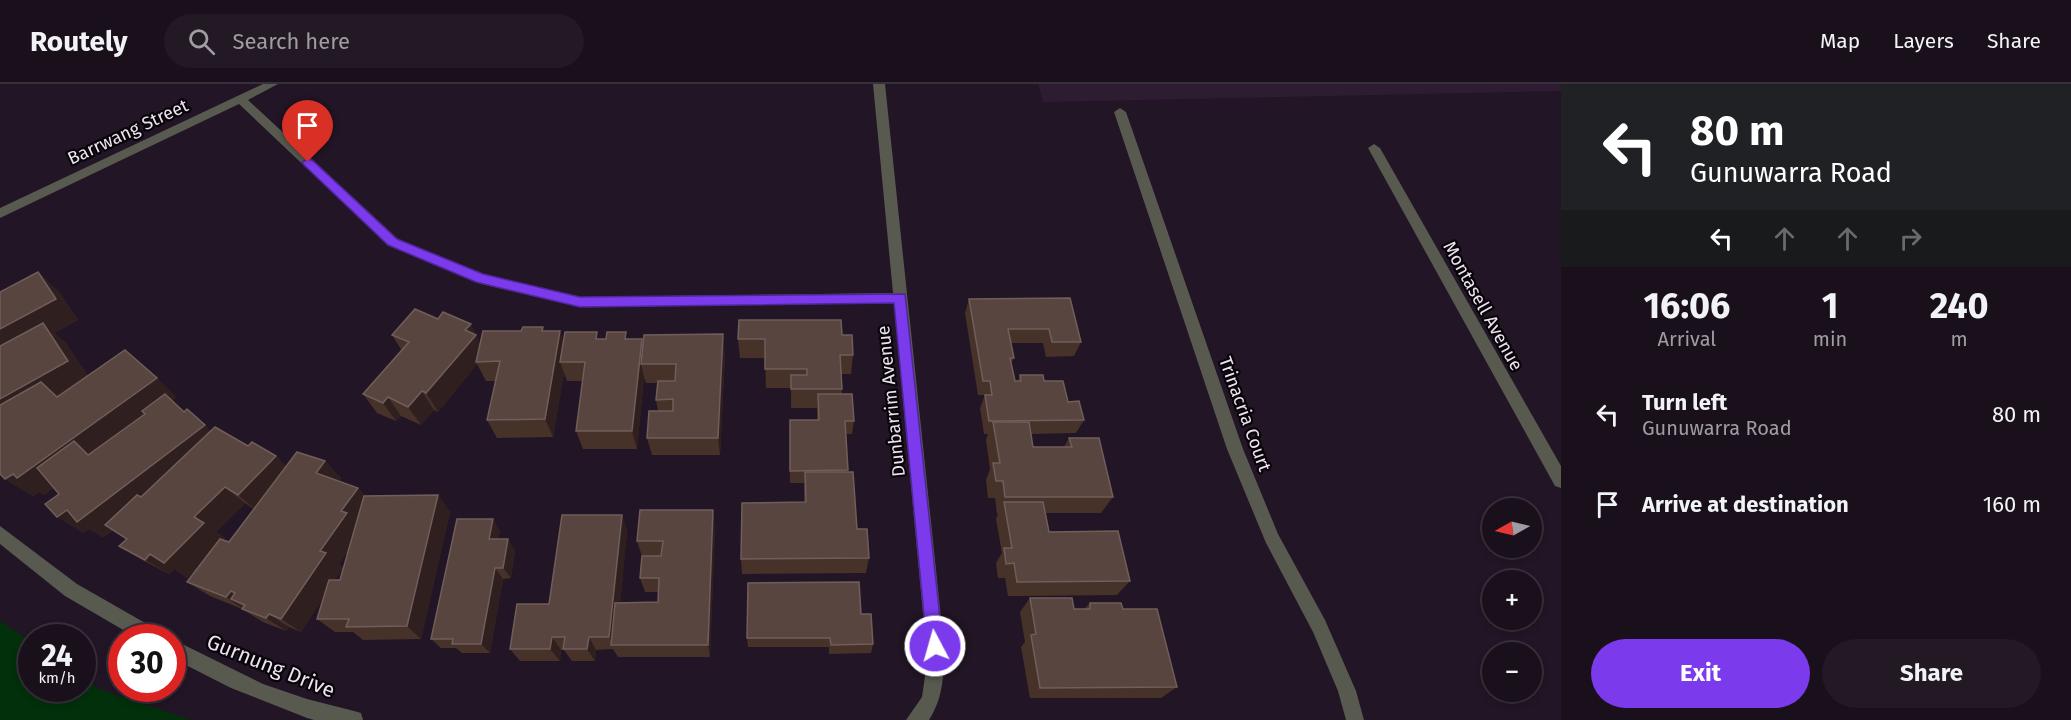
<!DOCTYPE html>
<meta charset="utf-8">
<style>
:root{--surface:#1a101c;--page:#231925;--text:#f1f3f6;--muted:#9f9da3;--line:#38303b;--accent:#7c3aed}
body{margin:0;font-family:"Fira Sans",sans-serif;background:var(--page);color:var(--text);height:100vh;display:flex;flex-direction:column;font-size:22px;white-space:nowrap}
*{box-sizing:border-box;margin:0}
p{font-size:20px;color:var(--muted)}
.icon{flex:none;width:33px;height:33px;fill:none;stroke:currentColor;stroke-width:2;stroke-linecap:round;stroke-linejoin:round}
.map{position:relative;flex:1;overflow:hidden}
.sheet{display:flex;flex-direction:column;background:var(--surface);width:510px}
.sheet>*{flex:none}
.banner{background:#202124;color:#fff;overflow:hidden}
.needle{width:39px;rotate:262deg}
.tools{position:absolute;left:1482px;top:414px;display:grid;gap:12px}
.tools a{display:grid;place-items:center;width:60px;height:60px;border-radius:50%;background:var(--surface);box-shadow:0 3px 9px #0003,0 0 0 2px var(--line);font-size:30px}
.speed{position:absolute;left:18px;top:540px;display:flex;gap:12px;font-size:30px;font-weight:700;text-align:center}
.speed>*{display:grid;place-content:center;width:78px;height:78px;border-radius:50%;background:var(--surface);box-shadow:0 3px 9px #0003,0 0 0 2px var(--line);line-height:1}
.speed small{font-size:15px;font-weight:400}
.speed .limit{border:9px solid #d22;background:#fff;color:#111}
.pin{position:absolute;display:grid;place-items:center;width:51px;height:51px;color:#fff;margin:-62px -26px;border-radius:50% 50% 50% 0;rotate:-45deg;box-shadow:0 0 6px #0007}
.pin .icon{rotate:45deg}
.me{position:absolute;width:66px;margin:-33px;rotate:354deg;stroke-linejoin:round;filter:drop-shadow(0 0 4px #0008)}
.turn{display:flex;align-items:center;gap:21px;height:126px;padding:0 30px;font-size:27px}
.turn .icon{width:78px;height:78px;stroke-width:2.5}
.turn b{display:block;font-size:42px;line-height:51px}
.lanes{display:flex;align-items:center;height:57px;padding:0 30px;background:#0003;justify-content:center;gap:30px;direction:ltr}
.lanes .off{opacity:.35}
.eta{display:flex;justify-content:space-evenly;align-items:center;height:102px;text-align:center}
.eta b{font-size:36px;font-weight:700;line-height:42px}
.primary-button{display:flex;gap:12px;margin-top:auto;padding:12px 30px}
.primary-button a{flex:1;height:69px;border-radius:36px;background:var(--accent);color:#fff;font-size:24px;font-weight:700;line-height:69px;text-align:center}
.primary-button a+a{background:var(--page);color:var(--text)}
ul{padding:0;list-style:none}
li{display:flex;align-items:center;gap:18px;height:90px;padding:0 30px}
li div{flex:1}
li b{display:block;font-size:22px}
li em{font-style:normal}
header{display:flex;align-items:center;gap:36px;box-sizing:border-box;height:84px;padding:0 30px;background:var(--surface);border-bottom:2px solid var(--line)}
header strong{font-size:28px}
nav{display:flex;gap:33px;margin-inline-start:auto;font-size:21px}
.search{width:420px;height:54px;background:var(--page);display:flex;align-items:center;gap:15px;box-sizing:border-box;padding:0 21px;border-radius:33px;color:var(--muted);font-size:22px}
main{display:flex;flex:1;min-height:0}
.map>svg:first-child{display:block}
.built{fill:#2e1c32}
.green{fill:#01300b}
.lines{fill:none;stroke-linecap:round;stroke-linejoin:round}
.minor{fill:#58594f;fill-rule:evenodd}
.wall{fill:#47322a;fill-rule:evenodd}
.shaded-wall{fill:#301f1f}
.building{fill:#58453f;stroke:#705e5b;stroke-width:1.5}
.route{fill:#7c3aed;stroke:#51269a;stroke-width:1.5}
.labels{text-anchor:middle;stroke-width:4.5;stroke-linejoin:round;paint-order:stroke}
.street-label{font-size:18px;fill:#ede4f0;stroke:#08040a}
.near-street-label{font-size:21px;fill:#ede4f0;stroke:#08040a}
</style>
<header>
<strong>Routely</strong>
<div class="search"><svg class="icon" aria-label="search" viewBox="0 0 24 24"><circle cx="10" cy="10" r="6"/><path d="M15 15l6 6"/></svg>Search here</div>
<nav><a>Map</a><a>Layers</a><a>Share</a></nav>
</header>
<main>
<div class="map">
<svg width="1561" height="636" viewBox="0 0 1561 636">
<rect width="100%" height="100%" fill="#221525"/>
<!-- built -->
<path class="built" d="M1038 0H1561V7L1043 18Z"/>
<!-- green -->
<path class="green" d="M0 537 31 558 32 604H82L83 594 99 605 191 636H0Z"/>
<g class="lines">
<!-- minor -->
<g class="minor">
<path d="M263 0H278L248 16 398 155 484 190 580 213 893 209 873 0H885L944 562C944 588 944 613 929 636H906L922 613 925 592 926 562 894 219 580 223 481 200 388 161 239 20 0 134V124Z"/>
<path d="M1120 24 1126 28 1243 365 1278 450 1325 536 1356 607 1364 636H1346L1338 607 1313 548 1266 459 1227 365 1114 28Z"/>
<path d="M1374 60 1380 64 1561 382V404L1555 402 1368 64Z"/>
<path d="M0 442 77 500 161 548 164 554H137L65 512 0 460Z"/>
<path d="M172 555 263 600 307 615 354 627 361 629 363 636H314L307 634 231 604 172 574Z"/>
</g>
</g>
<!-- wall -->
<g class="wall">
<path d="M38 188 60 209 78 236 54 249 66 259 88 292 177 313 172 316 184 327 211 347 276 372 286 383 325 377 341 394 339 397 358 404 365 412 438 411 450 428 421 555 363 556 353 548H335L317 535 323 514 301 548 289 543 286 547 263 538 242 525 210 512 187 498 203 478 187 494 174 485 169 490 144 477 119 462 127 455 113 446 103 453 89 445 83 449 59 410 53 404 44 411 39 408 33 412 5 395ZM245 419 254 425 229 458 223 456 225 454 216 448ZM349 465 340 496H335L343 484 339 480Z"/>
<path d="M1070 214 1081 258 1074 272 1046 273 1043 259H1011L1014 274 1011 279 1015 297H1018L1020 291 1044 297 1068 318 1084 336 1076 349 1031 350 1033 363H1064L1069 354 1113 413 1101 429H1045L1049 448 1130 497 1117 511 1008 512 1005 494H998L996 479 1002 469 996 435 998 430H997L995 414H988L986 396 990 385 986 356 988 350H984L980 324 985 311H978L965 229 969 215Z"/>
<path d="M544 247 564 256 628 255 643 261 725 270 720 371H652L647 354 658 327 656 316 657 299H646L644 293 637 365H583L576 347 583 297H567L564 289 553 353 497 354 487 336 496 297H486L477 280 438 328 434 326 421 341 401 332 396 337 377 329 363 310 402 267 392 251 480 259Z"/>
<path d="M842 251 853 271 851 290H841L842 310 854 337 852 350H846L848 388 857 445 869 474 866 489 742 490 741 475 804 418V399H790V336H817V324H791V304H766L765 274H740L738 255Z"/>
<path d="M622 431 627 447 620 519 658 518V508H645L640 494 642 472 637 457 715 442 710 573H618L613 565 596 566 595 577H572L564 566H561L560 577H520L510 565 549 520Z"/>
<path d="M500 446 498 455 515 466 511 494 503 495 490 569H462L456 564H441L431 555Z"/>
<path d="M1030 514 1074 525H1084L1090 519 1123 525 1177 603 1161 614H1030L1021 563 1025 558 1020 528Z"/>
<path d="M861 530 873 560 871 569 829 570V563H748L747 554Z"/>
</g>
<!-- shaded-wall -->
<g class="shaded-wall">
<path d="M38 188 60 209 78 236 54 249 66 259 91 296 0 348V245Z"/>
<path d="M471 240 485 270 476 278 477 280 438 328 426 309 465 246Z"/>
<path d="M560 247 567 267 560 278 564 289 553 353 545 335Z"/>
<path d="M723 250 725 270 720 371 718 354Z"/>
<path d="M642 255 646 274 641 280 644 293 637 365 632 347Z"/>
<path d="M157 294 177 313 172 316 202 344 205 341 224 359 103 453 89 445 83 449 57 433 93 375 44 411 39 408 33 412 5 395Z"/>
<path d="M422 307 434 326 421 341 408 323Z"/>
<path d="M388 313 401 332 396 337 383 319Z"/>
<path d="M276 372 293 389 257 427 238 411Z"/>
<path d="M325 377 341 394 332 406 316 389Z"/>
<path d="M225 403 245 419 216 448 225 454 187 494 174 485 169 490 145 476 194 433Z"/>
<path d="M358 404 373 420 362 445 339 480 343 484 301 548 281 535 320 467 341 427Z"/>
<path d="M438 411 450 428 421 555 407 542Z"/>
<path d="M713 426 715 442 710 573 708 561Z"/>
<path d="M622 431 627 447 616 561H614L609 553Z"/>
<path d="M493 435 500 446 496 466 489 455Z"/>
<path d="M508 455 515 466 511 494 503 484Z"/>
<path d="M495 484 503 495 490 569 481 560Z"/>
<path d="M231 507 252 521 231 515 248 526 247 527 226 513Z"/>
<path d="M269 530 289 543 286 547 266 534Z"/>
<path d="M552 553 561 566 560 577 550 565Z"/>
<path d="M589 553 596 566 595 577 587 565Z"/>
</g>
<!-- building -->
<g class="building">
<path d="M38 188 56 215 0 245V208Z"/>
<path d="M1070 214 1081 258H1052L1049 245H1008L1014 274H1010L1015 297H1021L1020 291H1043L1044 297H1063L1068 318 1079 317 1084 336 989 337 985 311H992L990 297H983L969 215Z"/>
<path d="M415 225 438 235 443 228 471 240 465 246 476 251 426 309 422 307 408 323 388 313 383 319 363 310 409 258 392 251Z"/>
<path d="M739 236H841L842 251H852L853 271H840L842 305H791V291H807V285H765V255H738Z"/>
<path d="M43 239 68 277 0 315V262Z"/>
<path d="M523 243H543L542 247H560L545 335 487 336 500 277 476 278 483 247H521Z"/>
<path d="M565 248H597L596 255H606L607 248H626L625 255H642L632 347H576L585 278H560Z"/>
<path d="M723 250 718 354H647L649 327H673V315L656 316 658 297H675L676 280H641L644 251Z"/>
<path d="M125 266 157 294 17 394 13 390 5 395 0 390V321L41 298 57 313Z"/>
<path d="M165 310 184 328 187 325 205 341 77 438 67 426 57 433 45 420 59 410 37 384 74 357 88 371 145 330 142 327Z"/>
<path d="M818 310H852L854 337H845L848 386 790 387V336H819Z"/>
<path d="M993 338H1029L1033 363H1072L1069 354H1099L1113 413H1005L1003 397H996L993 379H1000Z"/>
<path d="M215 343 248 362 252 358 276 372 238 411 225 403 194 433 204 439 164 479 150 470 145 476 119 462 127 455 105 441 137 411 141 413Z"/>
<path d="M297 368 325 377 316 389 358 404 341 427 347 429 320 467 326 469 281 535 269 530 266 534 242 525 245 521 231 515 235 509 231 507 226 513 187 498 220 455 229 458Z"/>
<path d="M805 388H853L857 445H867L869 474 741 475 742 419 806 418Z"/>
<path d="M438 411 407 542 346 543 349 535H317L329 496H340L364 412Z"/>
<path d="M1004 418H1043L1049 448 1118 447 1130 497 1017 498 1014 479 1006 480 1004 464H1012Z"/>
<path d="M640 426H713L708 561H611L615 519 658 518 659 494H640L642 472H661L663 457H637Z"/>
<path d="M562 431H622L609 553H589L587 565H563L565 553H552L550 565H510L517 520H549Z"/>
<path d="M457 435H493L489 455H508L503 484H495L481 560H452L453 555H431Z"/>
<path d="M859 498 861 530H871L873 560 831 561 830 554H747L748 499Z"/>
<path d="M1030 514H1072L1074 525H1090V519H1121L1123 525H1157L1177 603 1040 604 1031 551 1036 550Z"/>
</g>
<!-- route -->
<path class="route" d="M308 75 312 76 397 155 483 190 580 213 905 210 943 562 940 568 935 570 929 568 927 562 894 219 580 223 476 198 388 161 304 81 302 78Z"/>
<g class="labels">
<!-- street labels -->
<g class="street-label">
<text transform="translate(128 48) rotate(-25)" y="6">Barrwang Street</text>
<text transform="translate(1483 222) rotate(61)" y="6">Montasell Avenue</text>
<text transform="translate(891 317) rotate(-96)" y="6">Dunbarrim Avenue</text>
<text transform="translate(1245 330) rotate(70)" y="6">Trinacria Court</text>
</g>
<!-- near-street labels -->
<g class="near-street-label">
<text transform="translate(271 582) rotate(22)" y="7">Gurnung Drive</text>
</g>
</g>
</svg>
<div class="tools">
<a><svg class="needle" viewBox="-14 -14 28 28"><path d="M0-13l5 13h-10z" fill="#e53935"/><path d="M0 13l5-13h-10z" fill="#9f9da3"/></svg></a>
<a>+</a>
<a>−</a>
</div>
<div class="speed"><div>24<small>km/h</small></div><div class="limit">30</div></div>
<div class="pin" style="left:308px;top:78px;background:#d93025"><svg class="icon" aria-label="arrive" viewBox="0 0 24 24"><path d="M6 21V4h12l-3 4 3 4H6"/></svg></div>
<svg class="me" style="left:935px;top:562px" viewBox="-20 -20 40 40"><circle r="17" fill="#7c3aed" stroke="#fff" stroke-width="3"/><path d="M0-11L8 9 0 5-8 9z" fill="#fff"/></svg>
</div>
<section class="sheet">
<div class="banner">
<div class="turn"><svg class="icon" aria-label="left" viewBox="0 0 24 24"><path d="M17 20v-9H6M10 6l-5 5 5 5"/></svg><div><b>80 m</b>Gunuwarra Road</div></div>
<div class="lanes"><svg class="icon" aria-label="left" viewBox="0 0 24 24"><path d="M17 20v-9H6M10 6l-5 5 5 5"/></svg><svg class="icon off" aria-label="ahead" viewBox="0 0 24 24"><path d="M12 20V5M6 11l6-6 6 6"/></svg><svg class="icon off" aria-label="ahead" viewBox="0 0 24 24"><path d="M12 20V5M6 11l6-6 6 6"/></svg><svg class="icon off" aria-label="right" viewBox="0 0 24 24"><path d="M7 20v-9h11M14 6l5 5-5 5"/></svg></div>
</div>
<div class="eta">
<div><b>16:06</b><p>Arrival</p></div>
<div><b>1</b><p>min</p></div>
<div><b>240</b><p>m</p></div>
</div>
<ul>
<li><svg class="icon" aria-label="left" viewBox="0 0 24 24"><path d="M17 20v-9H6M10 6l-5 5 5 5"/></svg><div><b>Turn left</b><p>Gunuwarra Road</p></div><em>80 m</em></li>
<li><svg class="icon" aria-label="arrive" viewBox="0 0 24 24"><path d="M6 21V4h12l-3 4 3 4H6"/></svg><div><b>Arrive at destination</b></div><em>160 m</em></li>
</ul>
<div class="primary-button"><a>Exit</a><a>Share</a></div>
</section>
</main>
